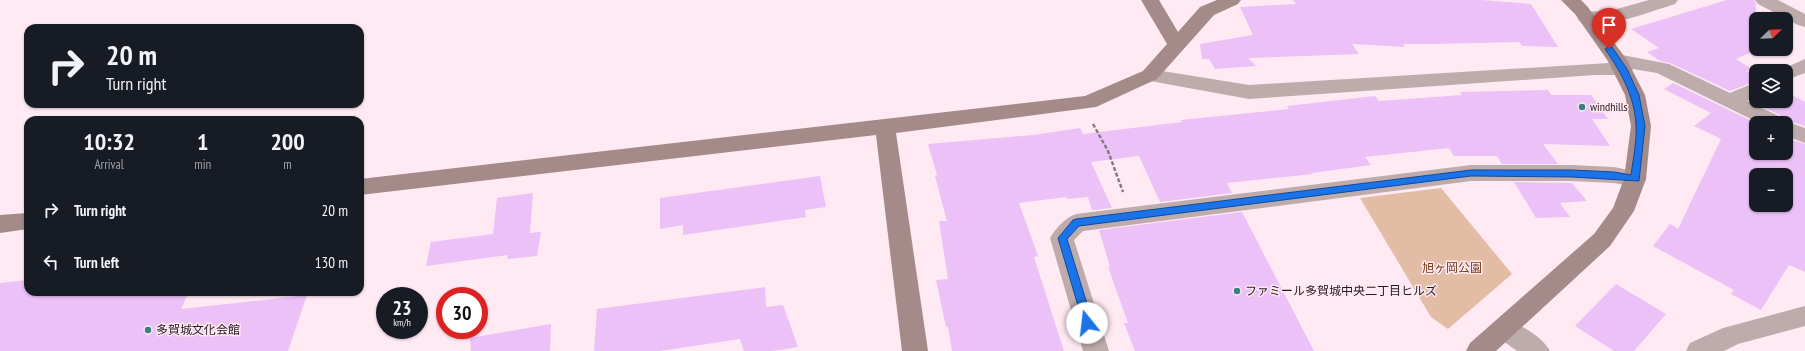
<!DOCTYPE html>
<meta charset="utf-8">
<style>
:root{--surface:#171b24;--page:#242831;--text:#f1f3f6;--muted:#9ea1a6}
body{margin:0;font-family:"PT Sans Narrow","Noto Sans JP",sans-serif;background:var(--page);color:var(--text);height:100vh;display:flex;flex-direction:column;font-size:15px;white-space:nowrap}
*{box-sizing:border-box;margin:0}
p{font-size:13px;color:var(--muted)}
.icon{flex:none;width:22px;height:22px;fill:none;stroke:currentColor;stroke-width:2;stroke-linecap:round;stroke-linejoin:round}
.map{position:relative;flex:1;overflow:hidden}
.side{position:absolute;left:24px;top:116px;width:340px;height:180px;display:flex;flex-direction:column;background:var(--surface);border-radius:12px;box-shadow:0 1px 3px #0004}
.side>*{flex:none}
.banner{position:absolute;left:24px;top:24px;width:340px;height:84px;border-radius:12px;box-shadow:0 1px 3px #0004;background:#171b24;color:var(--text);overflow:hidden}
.needle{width:26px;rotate:67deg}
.buttons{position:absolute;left:1749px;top:12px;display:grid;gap:8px}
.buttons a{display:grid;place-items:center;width:44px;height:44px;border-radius:8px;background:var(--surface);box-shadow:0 1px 3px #0004;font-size:20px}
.speed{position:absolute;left:376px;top:287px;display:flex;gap:8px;font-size:20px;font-weight:700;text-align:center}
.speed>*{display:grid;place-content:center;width:52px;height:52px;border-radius:50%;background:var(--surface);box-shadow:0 1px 3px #0004;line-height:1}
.speed small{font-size:10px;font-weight:400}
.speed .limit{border:6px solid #d22;background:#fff;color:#111}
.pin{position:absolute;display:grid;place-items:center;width:34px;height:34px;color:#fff;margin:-41px -17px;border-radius:50% 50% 50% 0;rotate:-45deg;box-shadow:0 0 4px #0007}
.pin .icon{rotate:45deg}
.me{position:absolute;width:44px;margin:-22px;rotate:344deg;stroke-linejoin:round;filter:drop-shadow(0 0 3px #0008)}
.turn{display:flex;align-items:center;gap:14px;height:84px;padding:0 16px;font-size:18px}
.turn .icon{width:52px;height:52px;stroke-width:2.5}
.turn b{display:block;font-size:28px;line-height:34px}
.eta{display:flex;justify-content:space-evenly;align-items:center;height:68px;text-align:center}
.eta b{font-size:24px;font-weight:700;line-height:28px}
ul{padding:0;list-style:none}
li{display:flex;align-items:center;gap:12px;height:52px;padding:0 16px}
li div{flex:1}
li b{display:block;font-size:15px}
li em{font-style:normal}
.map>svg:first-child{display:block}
.green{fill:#e3bca6}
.building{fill:#ebc1f7;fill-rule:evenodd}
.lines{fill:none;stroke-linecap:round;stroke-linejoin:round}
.path{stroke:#8a7981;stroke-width:2.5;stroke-dasharray:4 2;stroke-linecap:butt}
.street{fill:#bdacab;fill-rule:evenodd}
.secondary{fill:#a48b8a;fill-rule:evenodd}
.route{fill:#1a73e8;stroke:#114b97}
.poi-dot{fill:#388180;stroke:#ffe9f2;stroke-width:1.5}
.labels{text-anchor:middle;stroke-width:3;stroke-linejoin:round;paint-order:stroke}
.poi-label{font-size:12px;fill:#261a20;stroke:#ffe9f2;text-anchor:start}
.park-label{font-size:12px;fill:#723a15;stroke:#ffe9f2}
</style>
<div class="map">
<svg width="1805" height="351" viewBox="0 0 1805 351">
<rect width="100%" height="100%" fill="#ffe9f2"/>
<!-- green -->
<path class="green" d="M1441 188 1512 274 1448 329 1431 317 1360 198Z"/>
<!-- building -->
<g class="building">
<path d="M1293 0H1481L1531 4 1558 47 1522 46 1519 42 1434 44H1403L1405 47 1352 44 1359 54 1248 58 1256 66 1215 69 1209 59H1202L1200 44 1253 35 1240 7 1296 4Z"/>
<path d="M1727 0H1754L1756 4V50L1736 59 1752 69 1746 71 1756 76V81L1730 91 1670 63 1660 61 1647 52 1659 48 1631 29Z"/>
<path d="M1673 83 1756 123V153H1786V138L1805 144V272L1789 265 1761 310 1731 294 1734 290 1653 246 1670 224 1678 229 1721 139 1694 126 1711 113 1664 89ZM1756 175H1786V205H1756Z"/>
<path d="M1548 90 1551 95H1591L1608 119H1592L1610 146 1543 144 1558 164H1502L1497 156H1454L1449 148 1365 157 1371 165 1312 173 1313 174 1227 183 1232 193 1160 202 1139 156 1091 162 1112 208 1092 210 1088 197 1067 199 1066 197 1019 203 1038 256 1034 257 1064 351H952L948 327H946L936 280 948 279 939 221H947L935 176 937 175 928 144 1034 135 1080 128 1083 134 1182 122 1181 120 1289 109 1287 106 1375 96 1379 101 1462 95 1460 92Z"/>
<path d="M1786 92 1805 102V126L1786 120 1784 117 1750 101 1756 98V101H1786Z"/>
<path d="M820 176 826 207 805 210 806 217 683 235V225L660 229V198Z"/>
<path d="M1514 182 1572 183 1587 201 1560 203 1570 217 1536 218Z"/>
<path d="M533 193 530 233 541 232 537 256 507 259 508 255 426 266 431 242 493 234 497 198Z"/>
<path d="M1242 212 1314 351H1135L1124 323H1128L1108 267H1110L1099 230Z"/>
<path d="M28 280V292H189L181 309 307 295 288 351H0V283Z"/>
<path d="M1616 284 1666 314 1634 351H1614L1575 326Z"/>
<path d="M765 287 766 307 783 305 798 347 773 351H744L740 339 660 351H594L597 309Z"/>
<path d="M551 324 550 351H471L470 338Z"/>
</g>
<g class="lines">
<!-- path -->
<path class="path" d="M1093 124 1108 151 1123 192"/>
<!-- street -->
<g class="street">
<path d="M1649 0H1678L1675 4C1645 13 1611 29 1579 21L1577 17 1579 13 1586 11 1606 12Z"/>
<path d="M1755 0H1778L1805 14V27L1798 25 1758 4Z"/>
<path d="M1617 54 1669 64 1730 93 1756 82V96L1747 101 1783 118 1785 121 1805 128V143L1786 136V123H1759L1657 73 1633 69 1630 73 1623 75H1595L1249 99 1150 81 1143 79 1140 75 1143 71 1150 69 1249 85 1609 63 1607 60 1610 56Z"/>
<path d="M1805 59V73L1786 80V71H1778Z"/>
<path d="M1471 165H1571L1614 167 1643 173 1646 179 1643 185 1635 187 1614 183 1571 181H1471L1083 231 1074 240 1109 351H1083L1050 238C1056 228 1065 218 1076 214Z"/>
<path d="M1805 306V326L1738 344 1724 351H1686L1690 343 1723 328Z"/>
<path d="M1505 319C1520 324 1543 337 1550 351H1517L1496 336 1492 329 1496 322Z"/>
</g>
<!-- secondary -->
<g class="secondary">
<path d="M1141 0H1159L1178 32 1200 7 1217 0H1241L1238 4 1214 15 1157 79 1096 107 896 133 928 351H902L876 135 360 195V179L1085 96 1143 71 1167 44Z"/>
<path d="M1561 0H1581L1587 6 1627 60 1645 95 1651 126 1646 179 1634 211 1610 246 1496 351H1466L1470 343 1594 234 1613 208 1624 179 1631 126 1625 95 1608 61 1575 14Z"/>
<path d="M28 213V229L0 233V215Z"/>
</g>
</g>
<!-- route -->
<path class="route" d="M1609 46 1612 47 1627 69 1639 95 1645 126 1639 181 1572 177 1471 176 1079 226 1067 239 1093 323 1091 326H1084L1058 238 1073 220 1076 219 1471 170H1572L1614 172 1631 175C1633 159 1637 141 1636 126 1635 97 1621 72 1605 49Z"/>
<!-- markers -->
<g class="poi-dot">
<circle cx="1582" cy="107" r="4"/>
<circle cx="1237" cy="291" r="4"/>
<circle cx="148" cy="330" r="4"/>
</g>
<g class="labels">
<!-- poi labels -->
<g class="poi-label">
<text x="1590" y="111">windhills</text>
<text x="1245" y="295">ファミール多賀城中央二丁目ヒルズ</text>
<text x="156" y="334">多賀城文化会館</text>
</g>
<!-- park labels -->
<g class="park-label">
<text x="1452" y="272">旭ヶ岡公園</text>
</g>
</g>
</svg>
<div class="buttons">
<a><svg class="needle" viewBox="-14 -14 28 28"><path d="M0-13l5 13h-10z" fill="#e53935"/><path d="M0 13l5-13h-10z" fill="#9ea1a6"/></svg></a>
<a><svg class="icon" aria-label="layers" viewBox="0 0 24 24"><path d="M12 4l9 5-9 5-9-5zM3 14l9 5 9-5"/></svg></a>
<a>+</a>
<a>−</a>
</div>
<div class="speed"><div>23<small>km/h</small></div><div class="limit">30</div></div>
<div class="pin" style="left:1609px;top:49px;background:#d93025"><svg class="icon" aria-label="arrive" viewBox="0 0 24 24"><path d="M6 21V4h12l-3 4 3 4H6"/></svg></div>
<svg class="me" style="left:1087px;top:323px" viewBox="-20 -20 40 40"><circle r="19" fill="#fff"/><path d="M0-13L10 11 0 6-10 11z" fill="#1a73e8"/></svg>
<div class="banner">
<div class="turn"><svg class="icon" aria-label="right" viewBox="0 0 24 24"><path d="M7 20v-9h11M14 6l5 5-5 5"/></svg><div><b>20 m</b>Turn right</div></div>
</div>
<section class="side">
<div class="eta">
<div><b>10:32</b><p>Arrival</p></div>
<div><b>1</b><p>min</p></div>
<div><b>200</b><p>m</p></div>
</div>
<ul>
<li><svg class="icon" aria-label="right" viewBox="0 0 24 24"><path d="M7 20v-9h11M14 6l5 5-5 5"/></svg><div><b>Turn right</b></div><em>20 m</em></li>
<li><svg class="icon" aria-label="left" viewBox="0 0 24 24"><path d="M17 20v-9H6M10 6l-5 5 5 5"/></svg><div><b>Turn left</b></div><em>130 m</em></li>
</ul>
</section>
</div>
